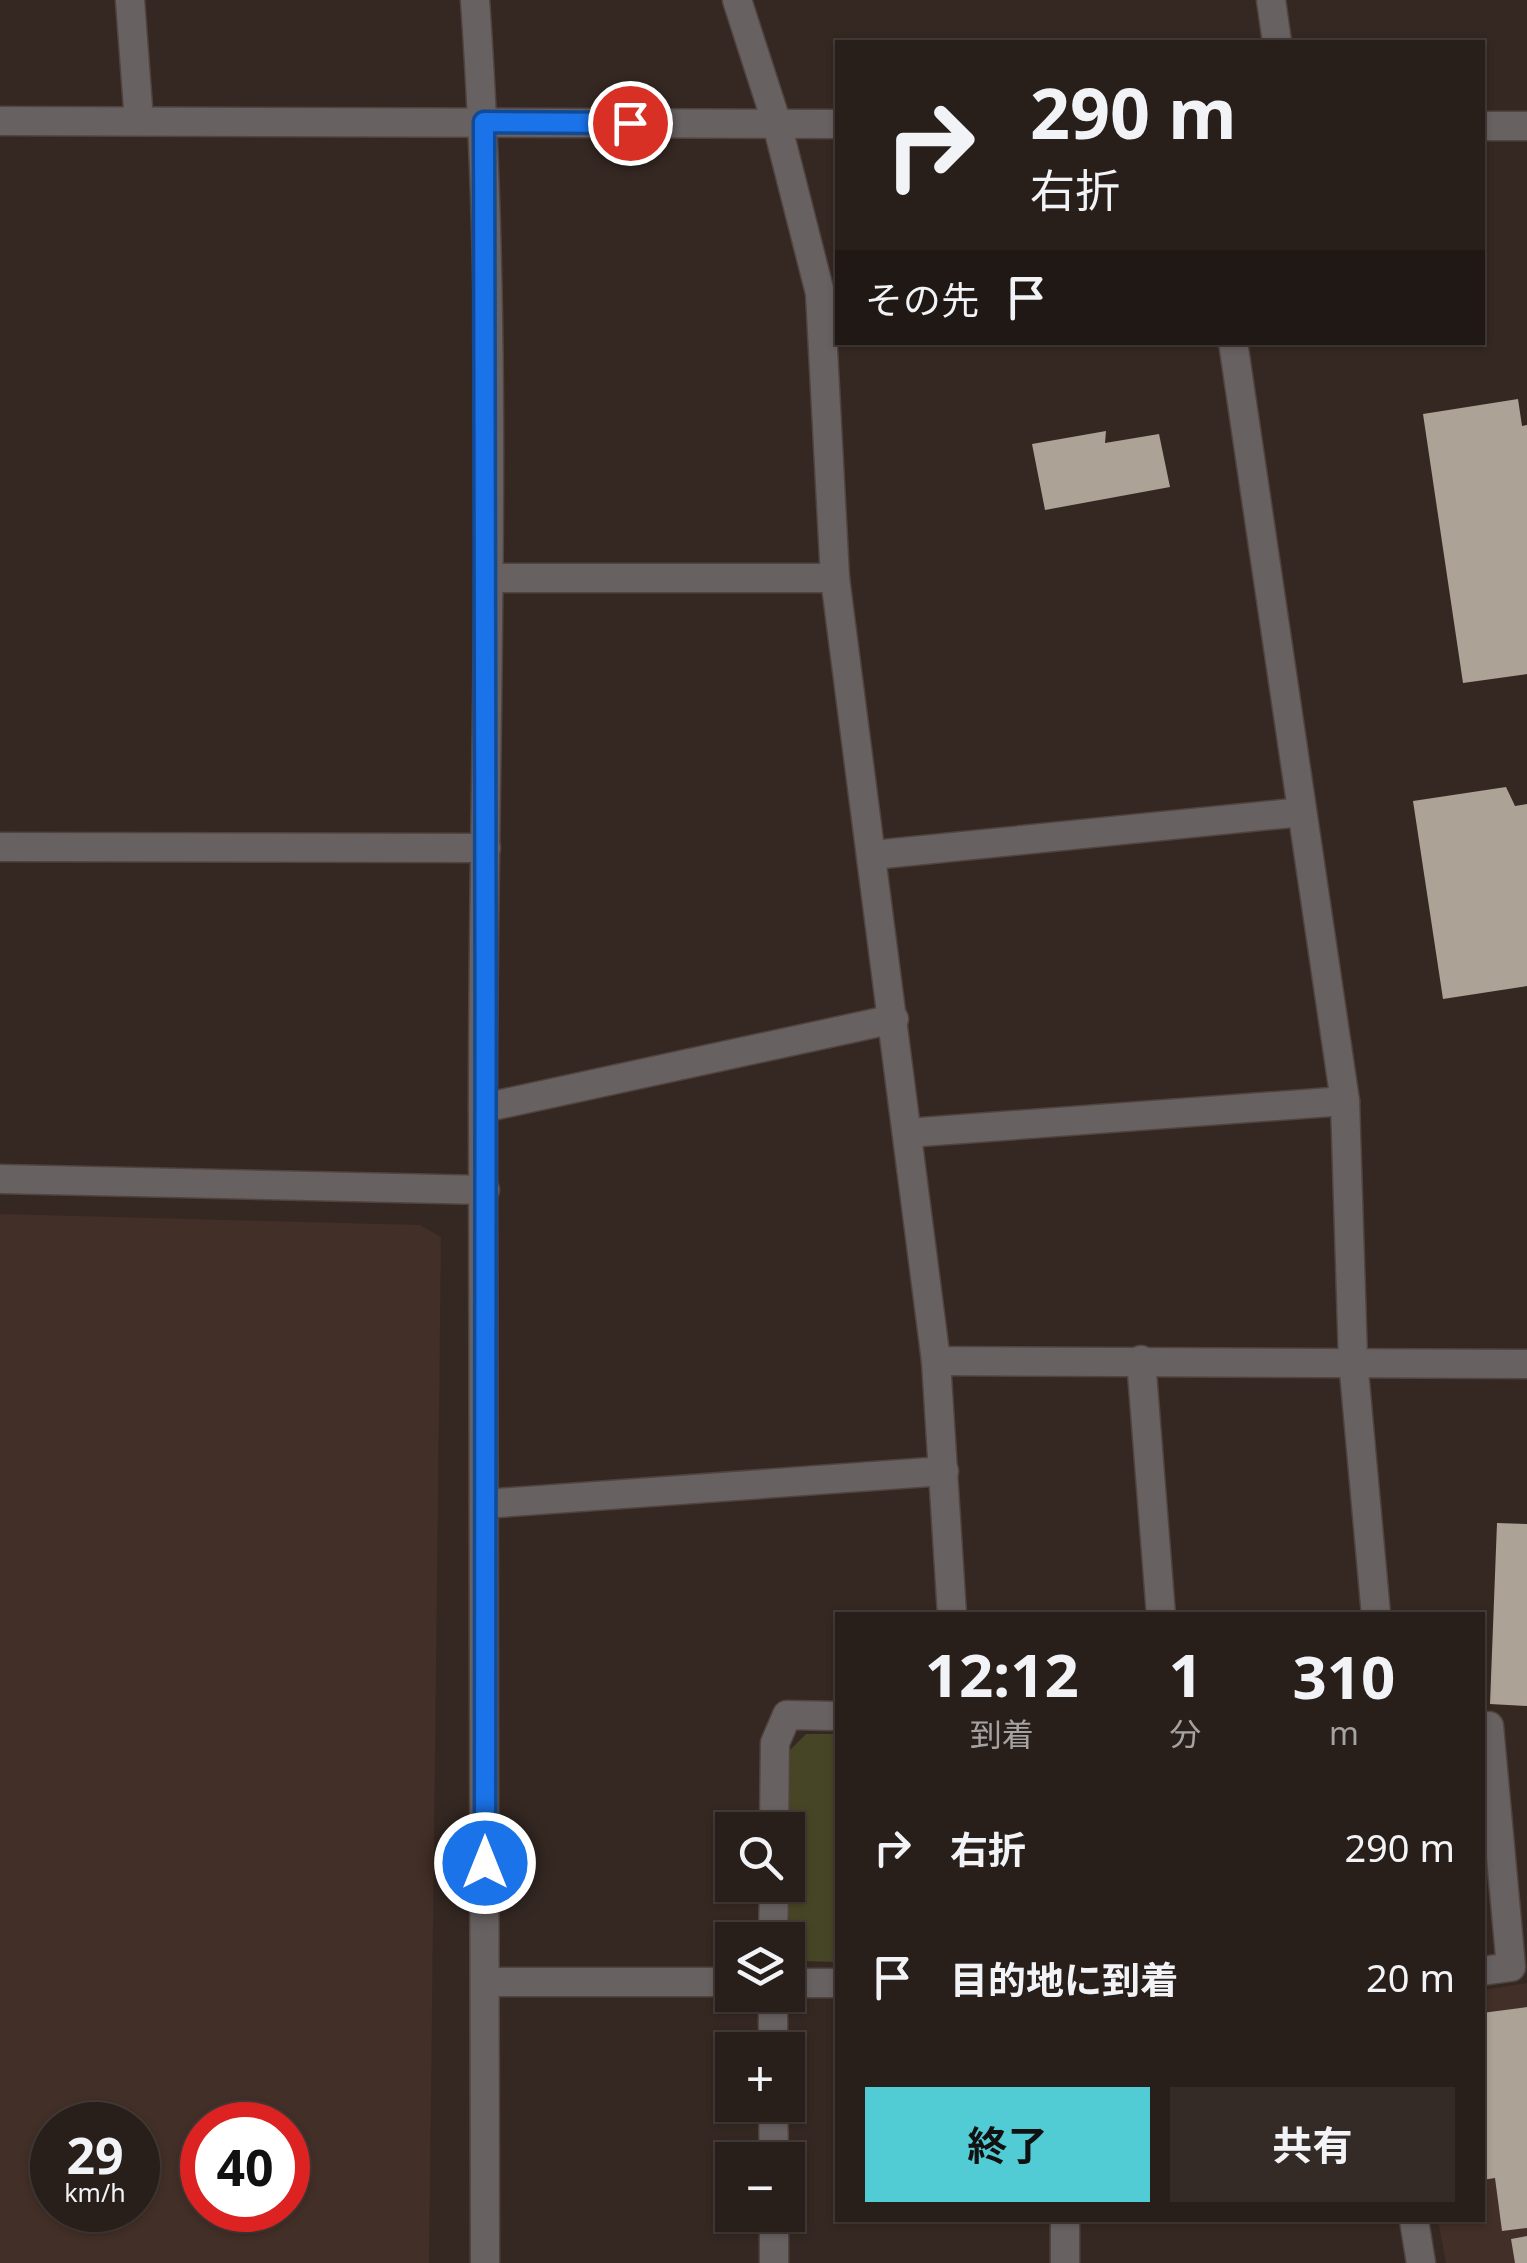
<!DOCTYPE html>
<html lang="ja">
<meta charset="utf-8">
<style>
:root{--surface:#281e1a;--page:#342b27;--text:#f1f3f6;--muted:#a5a2a2;--line:#443c39;--accent:#51ccd5}
body{margin:0;font-family:"Noto Sans","Noto Sans JP",sans-serif;background:var(--page);color:var(--text);height:100vh;display:flex;flex-direction:column;font-size:38px;white-space:nowrap}
*{box-sizing:border-box;margin:0}
p{font-size:32px;color:var(--muted)}
.icon{flex:none;width:55px;height:55px;fill:none;stroke:currentColor;stroke-width:2;stroke-linecap:round;stroke-linejoin:round}
.map{position:relative;flex:1;overflow:hidden}
.side{position:absolute;left:835px;top:1612px;width:650px;height:610px;display:flex;flex-direction:column;background:var(--surface);border-radius:0px;box-shadow:0 2px 8px #0004,0 0 0 2px var(--line)}
.side>*{flex:none}
.top-card{position:absolute;left:835px;top:40px;width:650px;height:305px;border-radius:0px;box-shadow:0 2px 8px #0004,0 0 0 2px var(--line);background:#281e1a;color:var(--text);overflow:hidden}
.fabs{position:absolute;left:715px;top:1812px;display:grid;gap:20px}
.fabs a{display:grid;place-items:center;width:90px;height:90px;border-radius:0px;background:var(--surface);box-shadow:0 2px 8px #0004,0 0 0 2px var(--line);font-size:50px}
.speed{position:absolute;left:30px;top:2102px;display:flex;gap:20px;font-size:50px;font-weight:700;text-align:center}
.speed>*{display:grid;place-content:center;width:130px;height:130px;border-radius:50%;background:var(--surface);box-shadow:0 2px 8px #0004,0 0 0 2px var(--line);line-height:1}
.speed small{font-size:25px;font-weight:400}
.speed .limit{border:15px solid #d22;background:#fff;color:#111}
.pin{position:absolute;display:grid;place-items:center;width:85px;height:85px;color:#fff;margin:-42px;border:5px solid #fff;border-radius:50%;box-shadow:0 2px 10px #0007}
.me{position:absolute;width:110px;margin:-55px;rotate:0deg;stroke-linejoin:round;filter:drop-shadow(0 0 8px #0008)}
.turn{display:flex;align-items:center;gap:35px;height:210px;padding:0 30px;font-size:45px}
.turn .icon{width:130px;height:130px;stroke-width:2.5}
.turn b{display:block;font-size:70px;line-height:85px}
.then{display:flex;align-items:center;height:95px;padding:0 30px;background:#0003;gap:20px;font-size:38px}
.eta{display:flex;justify-content:space-evenly;align-items:center;height:170px;text-align:center}
.eta b{font-size:60px;font-weight:700;line-height:70px}
.primary-button{display:flex;gap:20px;margin-top:auto;padding:20px 30px}
.primary-button a{flex:1;height:115px;border-radius:0px;background:var(--accent);color:#111;font-size:40px;font-weight:700;line-height:115px;text-align:center}
.primary-button a+a{background:var(--page);color:var(--text)}
ul{padding:0;list-style:none}
li{display:flex;align-items:center;gap:30px;height:130px;padding:0 30px}
li div{flex:1}
li b{display:block;font-size:38px}
li em{font-style:normal}
.map>svg:first-child{display:block}
.built{fill:#422f27;fill-rule:evenodd}
.green{fill:#464525}
.building{fill:#aca295}
.lines{fill:none;stroke-linecap:round;stroke-linejoin:round}
.minor-casing{stroke:#51443f;stroke-width:31}
.tertiary-casing{stroke:#51443f;stroke-width:31}
.minor{stroke:#686161;stroke-width:28}
.tertiary{stroke:#686161;stroke-width:28}
.route-casing{stroke:#114b97;stroke-width:25}
.route{stroke:#1a73e8;stroke-width:18}
</style>
<div class="map">
<svg width="1527" height="2263" viewBox="0 0 1527 2263">
<rect width="100%" height="100%" fill="#352823"/>
<!-- built -->
<g class="built">
<path d="M0 1214 420 1225 441 1237 429 2263H0ZM52 2125H138V2210H52ZM202 2125H288V2210H202Z"/>
<path d="M1527 1983V2263H1446L1438 2220H1482L1483 1990Z"/>
</g>
<!-- green -->
<path class="green" d="M806 1734H837V1962L802 1961 789 1953V1751Z"/>
<!-- building -->
<g class="building">
<path d="M1518 399 1522 426 1527 425V674L1463 683 1423 414Z"/>
<path d="M1106 431 1105 443 1159 434 1170 487 1045 510 1032 444Z"/>
<path d="M1506 787 1515 806 1527 804V986L1443 999 1413 801Z"/>
<path d="M1497 1523 1527 1524V1706L1490 1704Z"/>
<path d="M1527 2007V2228L1502 2231 1495 2178 1482 2180V2013Z"/>
<path d="M1527 2236V2263H1515L1511 2239Z"/>
</g>
<g class="lines">
<!-- minor casing -->
<g class="minor-casing">
<g id="minor">
<path d="M130 0 139 121"/>
<path d="M737 0 777 124 820 293 835 578 936 1361 952 1615"/>
<path d="M1271 0 1277 42"/>
<path d="M1233 342 1345 1101 1353 1360 1376 1615"/>
<path d="M488 578H835"/>
<path d="M0 847 486 848"/>
<path d="M873 855 1302 812"/>
<path d="M483 1108 894 1019"/>
<path d="M907 1133 1345 1101"/>
<path d="M0 1179 485 1190"/>
<path d="M1141 1360 1161 1615"/>
<path d="M936 1361 1527 1364"/>
<path d="M484 1504 944 1471"/>
<path d="M1482 1726H1489L1511 1967 1482 1971"/>
<path d="M774 1830 775 1743 787 1715 838 1716"/>
<path d="M773 1940 774 1885"/>
<path d="M485 1982H732"/>
<path d="M788 1983H838"/>
<path d="M773 1995V2050"/>
<path d="M773 2105 774 2160"/>
<path d="M774 2215V2263"/>
<path d="M1065 2220V2263"/>
<path d="M1414 2220 1421 2263"/>
</g>
</g>
<!-- tertiary casing -->
<g class="tertiary-casing">
<g id="tertiary">
<path d="M475 0C501 367 483 736 483 1103 483 1490 485 1876 485 2263"/>
<path d="M0 121 838 124"/>
<path d="M1482 126H1527"/>
</g>
</g>
<!-- minor -->
<use href="#minor" class="minor"/>
<!-- tertiary -->
<use href="#tertiary" class="tertiary"/>
</g>
<g class="lines">
<!-- route casing -->
<g class="route-casing">
<path id="route" d="M485 1863C485 1283 487 702 484 122L630 123"/>
</g>
<!-- route -->
<use href="#route" class="route"/>
</g>
</svg>
<div class="fabs">
<a><svg class="icon" aria-label="search" viewBox="0 0 24 24"><circle cx="10" cy="10" r="6"/><path d="M15 15l6 6"/></svg></a>
<a><svg class="icon" aria-label="layers" viewBox="0 0 24 24"><path d="M12 4l9 5-9 5-9-5zM3 14l9 5 9-5"/></svg></a>
<a>+</a>
<a>−</a>
</div>
<div class="speed"><div>29<small>km/h</small></div><div class="limit">40</div></div>
<div class="pin" style="left:630px;top:123px;background:#d93025"><svg class="icon" aria-label="arrive" viewBox="0 0 24 24"><path d="M6 21V4h12l-3 4 3 4H6"/></svg></div>
<svg class="me" style="left:485px;top:1863px" viewBox="-20 -20 40 40"><circle r="17" fill="#1a73e8" stroke="#fff" stroke-width="3"/><path d="M0-11L8 9 0 5-8 9z" fill="#fff"/></svg>
<div class="top-card">
<div class="turn"><svg class="icon" aria-label="right" viewBox="0 0 24 24"><path d="M7 20v-9h11M14 6l5 5-5 5"/></svg><div><b>290 m</b>右折</div></div>
<div class="then">その先<svg class="icon" aria-label="arrive" viewBox="0 0 24 24"><path d="M6 21V4h12l-3 4 3 4H6"/></svg></div>
</div>
<section class="side">
<div class="eta">
<div><b>12:12</b><p>到着</p></div>
<div><b>1</b><p>分</p></div>
<div><b>310</b><p>m</p></div>
</div>
<ul>
<li><svg class="icon" aria-label="right" viewBox="0 0 24 24"><path d="M7 20v-9h11M14 6l5 5-5 5"/></svg><div><b>右折</b></div><em>290 m</em></li>
<li><svg class="icon" aria-label="arrive" viewBox="0 0 24 24"><path d="M6 21V4h12l-3 4 3 4H6"/></svg><div><b>目的地に到着</b></div><em>20 m</em></li>
</ul>
<div class="primary-button"><a>終了</a><a>共有</a></div>
</section>
</div>
